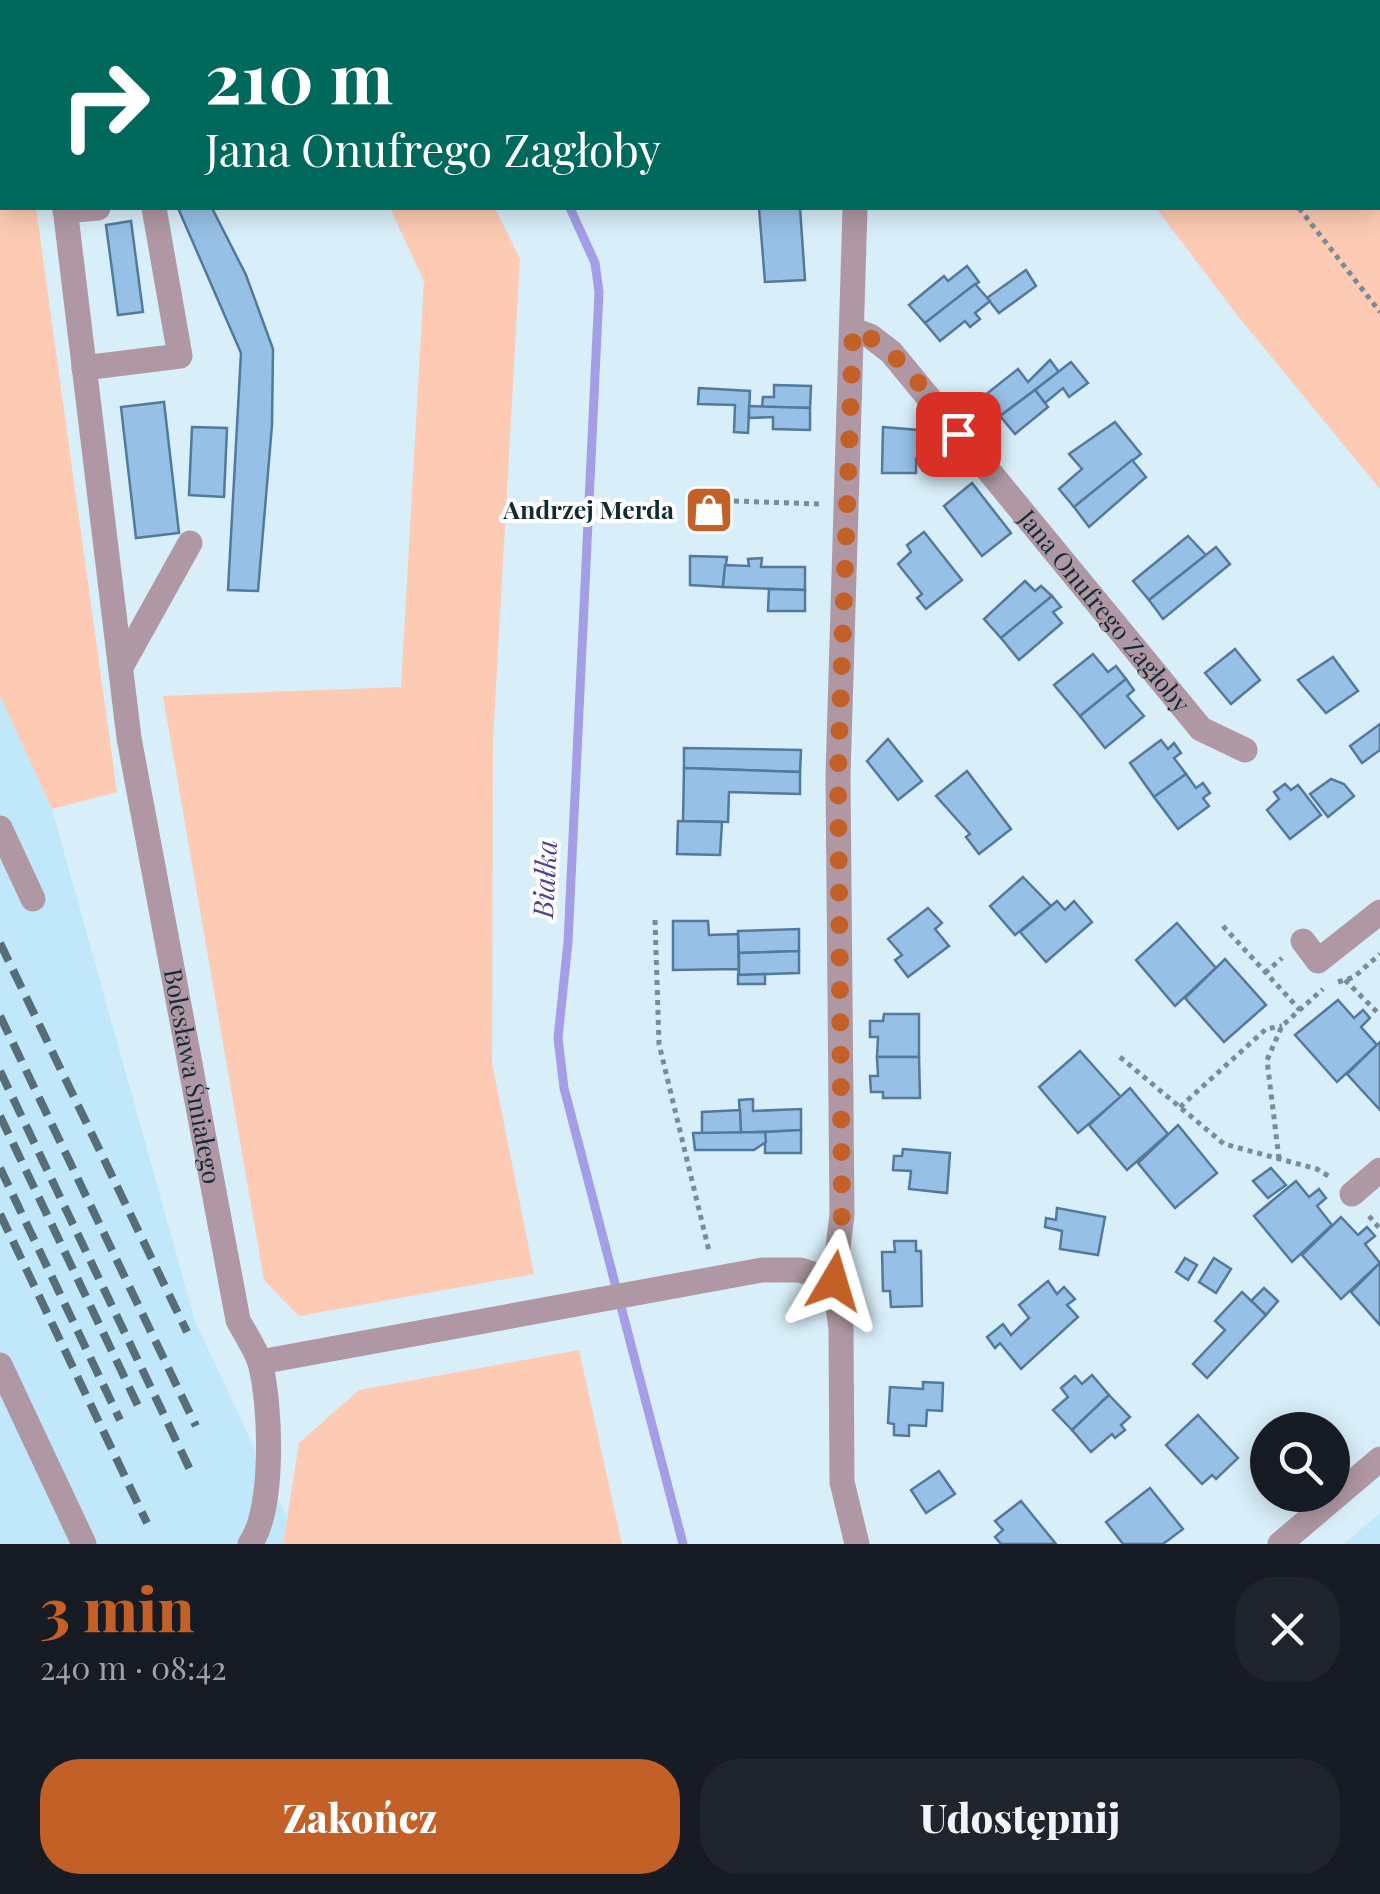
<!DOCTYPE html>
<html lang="pl">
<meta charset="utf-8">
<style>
:root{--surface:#171b24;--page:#20242c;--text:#f1f3f6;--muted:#9ea1a6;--accent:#c36027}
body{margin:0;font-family:"Playfair Display",serif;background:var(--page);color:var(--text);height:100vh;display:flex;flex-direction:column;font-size:38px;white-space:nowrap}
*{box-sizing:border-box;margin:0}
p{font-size:32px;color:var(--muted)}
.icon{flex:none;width:55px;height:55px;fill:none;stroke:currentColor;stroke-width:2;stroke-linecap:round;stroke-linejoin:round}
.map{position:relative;height:1544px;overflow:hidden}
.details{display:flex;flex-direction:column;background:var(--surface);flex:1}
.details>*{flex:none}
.banner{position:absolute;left:0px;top:0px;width:1380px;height:210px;box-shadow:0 5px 25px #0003;background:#00695c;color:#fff;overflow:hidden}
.buttons{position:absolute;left:1250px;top:1412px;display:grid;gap:20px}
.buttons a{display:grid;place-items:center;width:100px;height:100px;border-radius:50%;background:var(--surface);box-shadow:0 5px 25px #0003;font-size:50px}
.pin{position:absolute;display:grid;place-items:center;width:85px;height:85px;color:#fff;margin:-42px;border-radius:20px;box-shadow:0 5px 15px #0006}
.me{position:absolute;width:110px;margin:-55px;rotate:7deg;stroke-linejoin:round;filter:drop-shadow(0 0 8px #0008)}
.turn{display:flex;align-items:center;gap:35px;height:210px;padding:0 40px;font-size:45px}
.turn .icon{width:130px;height:130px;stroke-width:2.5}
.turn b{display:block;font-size:70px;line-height:85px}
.round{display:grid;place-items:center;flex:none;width:105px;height:105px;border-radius:40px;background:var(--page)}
.overview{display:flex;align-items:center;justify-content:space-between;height:170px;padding:0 40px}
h1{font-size:60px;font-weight:800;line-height:75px;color:var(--accent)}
.button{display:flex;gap:20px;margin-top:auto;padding:20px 40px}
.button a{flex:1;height:115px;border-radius:40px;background:var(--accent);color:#fff;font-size:40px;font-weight:800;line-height:115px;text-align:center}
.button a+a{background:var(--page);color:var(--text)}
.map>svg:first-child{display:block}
.built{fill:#c0e8fa}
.green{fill:#fdcbb3}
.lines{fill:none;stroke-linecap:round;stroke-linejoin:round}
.stream{stroke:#a39ee6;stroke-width:9}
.building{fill:#97c0e6;stroke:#53799c;stroke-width:2.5}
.path{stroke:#778e99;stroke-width:5;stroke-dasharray:5 5;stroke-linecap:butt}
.minor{stroke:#af98a3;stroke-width:25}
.rail{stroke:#576e78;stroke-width:8;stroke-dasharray:20 10;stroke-linecap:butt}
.route{stroke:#c36027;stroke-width:18;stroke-dasharray:0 32.4}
.labels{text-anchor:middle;stroke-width:8;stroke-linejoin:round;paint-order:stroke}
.poi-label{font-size:25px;font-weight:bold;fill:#132b35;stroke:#fff;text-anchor:end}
.street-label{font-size:25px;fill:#132b35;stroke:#fff}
.water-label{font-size:28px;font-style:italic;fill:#504398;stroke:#fff}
</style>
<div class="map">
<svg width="1380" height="1544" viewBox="0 0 1380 1544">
<rect width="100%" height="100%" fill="#d8eef9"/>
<!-- built -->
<g class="built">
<path d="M0 696 52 809 195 1321 287 1518 283 1544H0Z"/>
<path d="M1380 1513V1544H1344Z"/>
</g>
<!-- green -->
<g class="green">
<path d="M1001 0H1380V489L1237 315 1156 208H1378V2Z"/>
<path d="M0 23 2 208H36L117 792 52 809 0 696Z"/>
<path d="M390 208H495L520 259 493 740 492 1063 534 1274 299 1316 264 1280 163 696 401 687 424 281Z"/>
<path d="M579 1350 622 1544H283L299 1443 359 1390Z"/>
</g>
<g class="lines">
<!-- stream -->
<g class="stream">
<path d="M476 0 478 2"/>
<path d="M570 208 595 263 599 292 568 942 558 1038 564 1088 683 1544"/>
</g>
</g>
<!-- building -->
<g class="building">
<path d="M178 208H212L246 275 273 349 272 425 258 591 228 590 241 353Z"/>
<path d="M759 208H800L805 280 765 282Z"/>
<path d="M131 221 143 312 118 315 106 225Z"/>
<path d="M967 266 979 282 925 323 909 305 944 276 948 281Z"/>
<path d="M1026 270 1036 286 999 313 987 298Z"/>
<path d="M975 284 990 301 975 313 980 319 970 327 965 321 940 341 925 323Z"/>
<path d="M1050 360 1059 372 1000 416 984 396 1018 369 1028 382Z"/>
<path d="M1071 362 1088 383 1069 397 1063 388 1045 403 1035 390Z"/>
<path d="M774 385 811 386 810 408 762 407 763 397H774Z"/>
<path d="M699 388 750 391 748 433 734 432 735 405 698 404Z"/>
<path d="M1035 390 1048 407 1015 434 1000 416Z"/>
<path d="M164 402 179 533 136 538 121 407Z"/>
<path d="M749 406 810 408V430L773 429V417L749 418Z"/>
<path d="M1115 422 1141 454 1074 507 1059 489 1082 469 1069 454Z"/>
<path d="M192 427 227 428 224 497 189 495Z"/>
<path d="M883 427 918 430 917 444 927 445 926 460 916 459V473H882Z"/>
<path d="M1132 460 1146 477 1089 527 1074 507Z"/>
<path d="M972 483 1011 533 982 556 944 506Z"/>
<path d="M692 495 727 497 726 526 690 524Z"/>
<path d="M924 532 962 580 926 609 917 598 922 594 898 564 911 552 907 545Z"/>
<path d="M1188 536 1206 555 1149 600 1133 581Z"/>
<path d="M1216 547 1230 564 1163 619 1149 600Z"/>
<path d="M690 556 727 557 723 587 690 585Z"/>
<path d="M762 558 761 567H805V590L723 587 725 565 749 566 748 559Z"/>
<path d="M1025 581 1035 591 1041 586 1052 596 1001 638 984 619Z"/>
<path d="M769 589 805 590V611H768Z"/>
<path d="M1052 596 1061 607 1053 612 1062 623 1019 660 1001 638Z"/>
<path d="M1235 649 1260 680 1231 704 1205 673Z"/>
<path d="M1093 654 1108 672 1116 666 1126 679 1080 716 1054 685Z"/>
<path d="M1333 657 1358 691 1326 713 1298 680Z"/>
<path d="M1126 679 1134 690 1127 696 1144 716 1105 748 1080 716Z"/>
<path d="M1380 724V750L1362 763 1350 746Z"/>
<path d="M888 739 922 781 898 800 867 761Z"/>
<path d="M1161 740 1168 749 1174 743 1181 753 1174 758 1186 774 1154 797 1130 763Z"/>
<path d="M684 748 801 750 800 772 684 768Z"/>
<path d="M684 768 800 772V794L729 792 728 822 683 821Z"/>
<path d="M967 771 1011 829 979 854 966 837 970 834 936 796Z"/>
<path d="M1186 774 1196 788 1203 783 1210 793 1203 798 1209 806 1178 829 1154 797Z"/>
<path d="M1331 779 1344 784 1354 796 1328 817 1310 794Z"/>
<path d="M1285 784 1291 790 1298 785 1321 815 1290 839 1267 810 1279 799 1274 792Z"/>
<path d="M678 821 722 822 720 855 677 854Z"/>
<path d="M1023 877 1051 906 1015 935 990 906Z"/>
<path d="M1057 901 1065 910 1074 901 1092 922 1046 962 1020 932Z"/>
<path d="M928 908 942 923 935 929 949 946 908 977 895 960 902 955 888 939Z"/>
<path d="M673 921H708L709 935 738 934 739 975 738 969 673 970Z"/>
<path d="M1177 923 1216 968 1175 1006 1136 960Z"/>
<path d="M799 929V951L739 953 738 931Z"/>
<path d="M799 951V973L739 975V953Z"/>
<path d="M1225 959 1266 1005 1224 1042 1185 998Z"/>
<path d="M765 974V984H738V975Z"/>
<path d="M1338 1000 1354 1018 1363 1010 1370 1018 1361 1027 1377 1045 1337 1082 1295 1035Z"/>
<path d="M884 1014H919V1057H877L878 1037H870V1021H883Z"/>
<path d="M1380 1042V1110L1347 1074Z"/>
<path d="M1080 1051 1121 1097 1078 1133 1039 1087Z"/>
<path d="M877 1057H919L920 1098H883V1092H871L870 1076H878Z"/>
<path d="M1130 1088 1168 1134 1127 1170 1089 1125Z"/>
<path d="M753 1099V1111L801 1109V1130L741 1133 739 1100Z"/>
<path d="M740 1110 741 1133 702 1134V1112Z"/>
<path d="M1178 1125 1217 1173 1175 1208 1138 1163Z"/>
<path d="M801 1130V1153H765V1132Z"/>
<path d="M765 1132 766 1142 754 1150H695L693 1133Z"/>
<path d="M903 1149 950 1153 947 1193 909 1189 911 1171 893 1170 894 1156H902Z"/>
<path d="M1271 1168 1286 1185 1268 1198 1253 1181Z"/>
<path d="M1296 1181 1309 1197 1319 1189 1326 1198 1317 1206 1332 1225 1292 1262 1254 1216Z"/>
<path d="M1057 1208 1105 1217 1098 1255 1060 1249 1062 1231 1045 1227 1046 1218 1056 1220Z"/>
<path d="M1341 1217 1358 1235 1367 1227 1375 1236 1365 1244 1380 1263 1341 1299 1302 1255Z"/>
<path d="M894 1241H916V1251H921L922 1306 891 1307 890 1291H883L882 1252H895Z"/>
<path d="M1185 1258 1197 1265 1188 1280 1176 1272Z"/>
<path d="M1214 1258 1231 1269 1216 1293 1199 1282Z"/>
<path d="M1380 1263V1325L1351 1292Z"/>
<path d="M1048 1281 1057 1294 1064 1287 1075 1299 1067 1305 1078 1317 1021 1369 1000 1343 995 1348 987 1337 1003 1324 1011 1335 1029 1318 1019 1305Z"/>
<path d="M1264 1288 1278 1301 1266 1315 1251 1301Z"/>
<path d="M1242 1292 1266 1315 1207 1378 1193 1364 1225 1330 1215 1321Z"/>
<path d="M1092 1375 1109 1395 1072 1430 1053 1410 1068 1397 1061 1388 1075 1376 1082 1384Z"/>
<path d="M923 1382 943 1383 942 1411 927 1410 926 1426 909 1425V1436L894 1435V1424L888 1423 890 1387 923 1389Z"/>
<path d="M1109 1395 1130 1417 1121 1425 1125 1430 1115 1438 1112 1434 1091 1452 1072 1430Z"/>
<path d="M1198 1415 1238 1458 1216 1479 1212 1475 1202 1484 1166 1445Z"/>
<path d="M939 1471 955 1494 926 1513 911 1490Z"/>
<path d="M1150 1488 1183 1529 1163 1544H1123L1106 1522Z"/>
<path d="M1021 1501 1056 1544H1001L995 1537 1003 1530 995 1521Z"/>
</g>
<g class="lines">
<!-- path -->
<g class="path">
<path d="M1139 0 1141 2"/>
<path d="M1298 0 1300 2"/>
<path d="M1378 104 1380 107"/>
<path d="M1299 208 1380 312"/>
<path d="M734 501 819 504"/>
<path d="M655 920 659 1044 709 1251"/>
<path d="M1223 926 1300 1010"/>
<path d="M1265 973 1282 958"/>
<path d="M1345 980 1380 1015"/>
<path d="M1338 982 1354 977 1380 954"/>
<path d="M1120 1057 1224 1144 1317 1169 1330 1177"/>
<path d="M1180 1107 1266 1029 1282 1026"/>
<path d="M1279 1159 1267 1060 1282 1026 1323 989"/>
<path d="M1369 1216 1380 1229"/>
</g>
<!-- minor -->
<g class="minor">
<path d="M34 0 35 2"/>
<path d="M826 0V2"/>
<path id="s1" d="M65 208 129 738 238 1320C245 1334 256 1349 260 1363 271 1403 275 1510 250 1544"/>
<path d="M855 208 838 776 842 1214 834 1281 841 1328 842 1482 857 1544"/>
<path d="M65 211 98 208"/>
<path id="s2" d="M853 330 870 336 891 352 1201 729 1245 750"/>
<path d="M84 368 180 356 154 208"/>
<path d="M121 667 190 543"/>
<path d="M0 828 33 899"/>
<path d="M1303 941 1318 961 1380 912"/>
<path d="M1352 1194 1380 1170"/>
<path d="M260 1362 762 1270H800L834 1281"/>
<path d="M0 1365 84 1544"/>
<path d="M1280 1544 1380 1459"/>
</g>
<!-- rail -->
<g class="rail">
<path d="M0 943 187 1332"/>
<path d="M0 1016 196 1426"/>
<path d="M0 1071 193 1476"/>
<path d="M0 1116 140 1410"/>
<path d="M0 1168 120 1420"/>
<path d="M0 1214 147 1523"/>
</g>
</g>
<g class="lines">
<!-- route -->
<path class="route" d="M834 1281 842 1214 838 776 853 330C899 346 928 398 958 434"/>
</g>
<!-- icons -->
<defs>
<g id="shop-square" transform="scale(2.5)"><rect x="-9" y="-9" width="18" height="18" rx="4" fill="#c36027" stroke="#fff"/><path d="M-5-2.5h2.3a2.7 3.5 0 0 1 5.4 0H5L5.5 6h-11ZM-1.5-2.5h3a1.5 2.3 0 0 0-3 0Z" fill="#fff"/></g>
</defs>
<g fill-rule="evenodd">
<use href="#shop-square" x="709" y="510"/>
</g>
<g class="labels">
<!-- poi labels -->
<g class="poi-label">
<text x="674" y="519">Andrzej Merda</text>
</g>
<!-- street labels -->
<g class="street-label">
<text dy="9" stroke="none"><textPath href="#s2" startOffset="380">Jana Onufrego Zagłoby</textPath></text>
<text dy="9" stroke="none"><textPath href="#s1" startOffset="878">Bolesława Śmiałego</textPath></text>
</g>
<!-- water labels -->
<g class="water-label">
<text transform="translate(545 879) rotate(-87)" y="10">Białka</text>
</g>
</g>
</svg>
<div class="buttons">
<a><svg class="icon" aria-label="search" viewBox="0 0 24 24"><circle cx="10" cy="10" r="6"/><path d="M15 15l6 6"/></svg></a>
</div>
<div class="pin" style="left:958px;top:434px;background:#d93025"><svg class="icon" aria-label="arrive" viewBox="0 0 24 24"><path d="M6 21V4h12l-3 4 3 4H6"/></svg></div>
<svg class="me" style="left:834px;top:1281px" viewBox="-20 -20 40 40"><path d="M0-17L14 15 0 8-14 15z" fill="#c36027" stroke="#fff" stroke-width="4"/></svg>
<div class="banner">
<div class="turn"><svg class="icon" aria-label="right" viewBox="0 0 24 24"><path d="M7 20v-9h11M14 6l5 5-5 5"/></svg><div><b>210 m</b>Jana Onufrego Zagłoby</div></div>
</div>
</div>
<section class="details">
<div class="overview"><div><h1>3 min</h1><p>240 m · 08:42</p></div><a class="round"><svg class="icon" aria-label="close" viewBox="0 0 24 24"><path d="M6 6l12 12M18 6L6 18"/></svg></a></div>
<div class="button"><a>Zakończ</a><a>Udostępnij</a></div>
</section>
